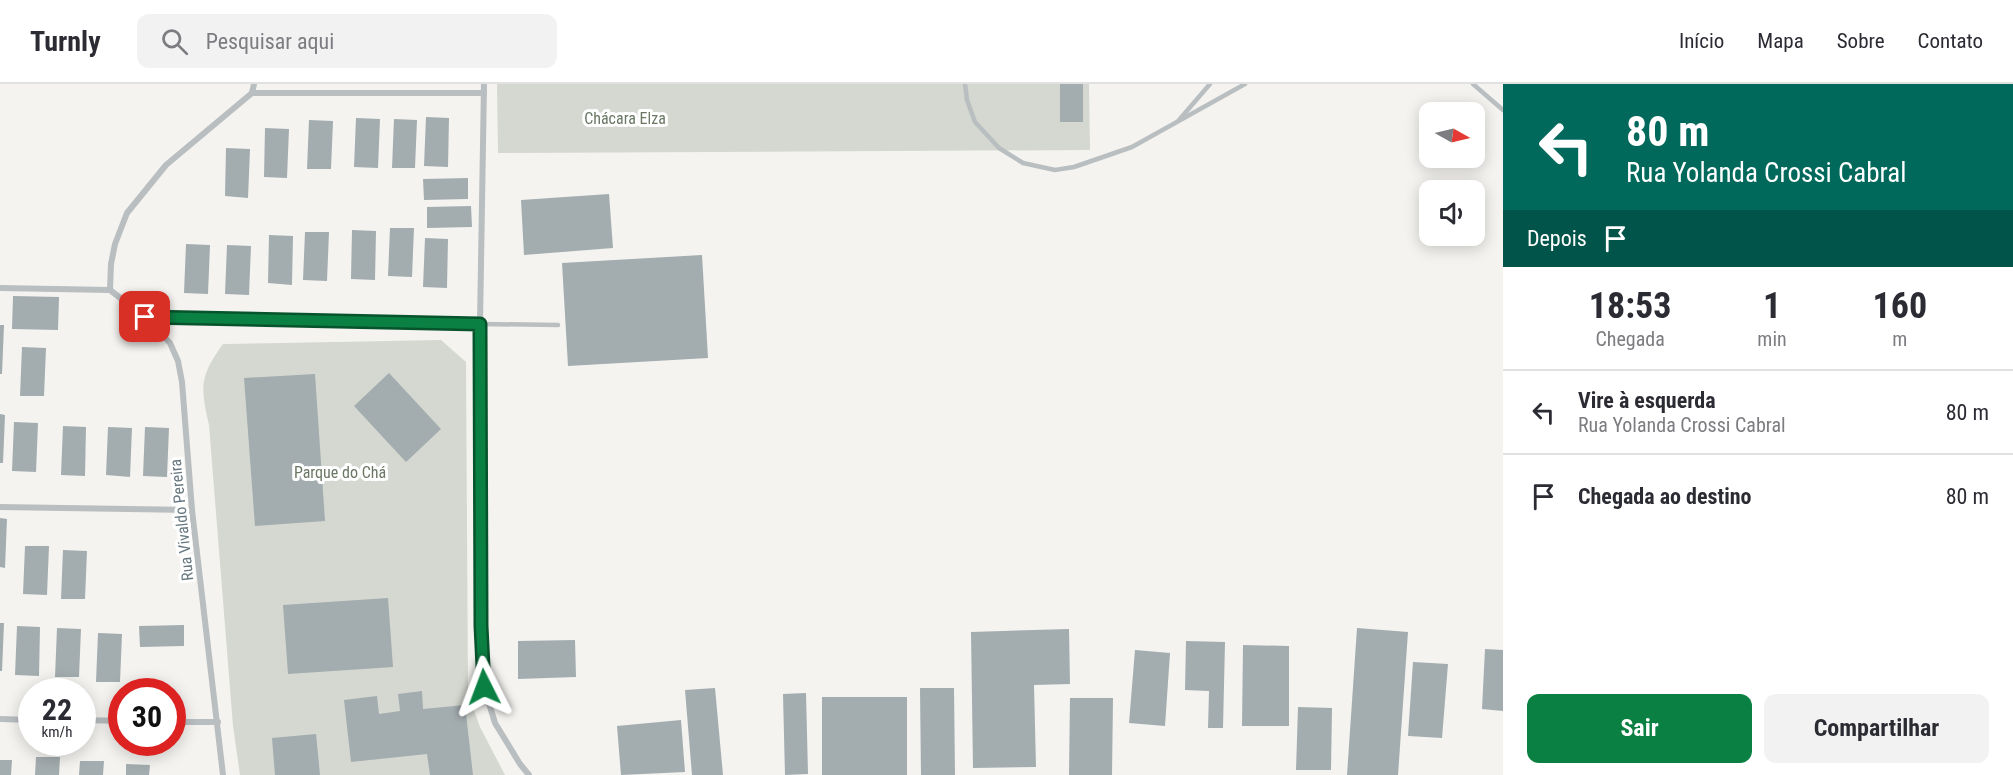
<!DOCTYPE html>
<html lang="pt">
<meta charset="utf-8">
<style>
:root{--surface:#fff;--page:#f2f2f3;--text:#2b2b33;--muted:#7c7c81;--line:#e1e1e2;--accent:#0b8043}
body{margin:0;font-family:"Roboto Condensed",sans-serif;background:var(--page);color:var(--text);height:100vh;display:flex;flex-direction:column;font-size:22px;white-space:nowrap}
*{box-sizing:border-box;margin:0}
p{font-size:20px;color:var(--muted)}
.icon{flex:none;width:33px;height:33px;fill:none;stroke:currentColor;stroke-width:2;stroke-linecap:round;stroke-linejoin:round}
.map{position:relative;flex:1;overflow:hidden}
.details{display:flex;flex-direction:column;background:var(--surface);width:510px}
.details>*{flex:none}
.guide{background:#00695c;color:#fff;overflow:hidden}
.needle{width:39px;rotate:98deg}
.controls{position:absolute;left:1419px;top:18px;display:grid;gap:12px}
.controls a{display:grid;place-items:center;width:66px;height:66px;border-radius:12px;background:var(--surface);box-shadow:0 3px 15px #0003;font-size:30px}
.speed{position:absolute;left:18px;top:594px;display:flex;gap:12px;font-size:30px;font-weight:700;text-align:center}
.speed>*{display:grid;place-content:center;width:78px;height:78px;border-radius:50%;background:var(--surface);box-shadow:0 3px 15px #0003;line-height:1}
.speed small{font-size:15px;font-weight:400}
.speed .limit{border:9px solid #d22;background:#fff;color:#111}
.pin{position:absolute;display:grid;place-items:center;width:51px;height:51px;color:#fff;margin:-26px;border-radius:12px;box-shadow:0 3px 9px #0006}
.me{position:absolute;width:66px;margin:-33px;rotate:357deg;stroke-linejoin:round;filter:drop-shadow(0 0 4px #0008)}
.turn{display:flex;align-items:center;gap:21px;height:126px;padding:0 24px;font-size:27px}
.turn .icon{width:78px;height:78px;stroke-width:2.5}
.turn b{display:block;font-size:42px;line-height:51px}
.then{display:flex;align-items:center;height:57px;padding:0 24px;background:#0003;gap:12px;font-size:22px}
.eta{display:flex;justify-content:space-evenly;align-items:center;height:102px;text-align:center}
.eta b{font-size:36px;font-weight:700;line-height:42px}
.primary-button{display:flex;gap:12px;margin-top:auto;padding:12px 24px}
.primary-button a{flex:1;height:69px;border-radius:12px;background:var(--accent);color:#fff;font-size:24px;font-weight:700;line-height:69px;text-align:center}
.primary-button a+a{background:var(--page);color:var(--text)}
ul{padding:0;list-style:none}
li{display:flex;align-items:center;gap:18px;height:84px;padding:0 24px;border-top:2px solid var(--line)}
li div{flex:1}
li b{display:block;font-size:22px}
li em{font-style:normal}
header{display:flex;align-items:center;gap:36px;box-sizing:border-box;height:84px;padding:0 30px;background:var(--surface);border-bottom:2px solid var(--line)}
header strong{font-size:28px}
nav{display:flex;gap:33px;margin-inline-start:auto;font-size:21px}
.search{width:420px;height:54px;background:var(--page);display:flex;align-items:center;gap:15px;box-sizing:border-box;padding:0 21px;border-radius:12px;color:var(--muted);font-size:22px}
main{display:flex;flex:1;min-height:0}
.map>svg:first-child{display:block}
.green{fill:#d4d8d0}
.building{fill:#a3acaf}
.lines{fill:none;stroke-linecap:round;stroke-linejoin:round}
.service{stroke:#b9bec0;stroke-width:4.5}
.minor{stroke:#b9bec0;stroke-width:6}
.route-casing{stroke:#07532c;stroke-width:15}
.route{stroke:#0b8043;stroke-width:10}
.labels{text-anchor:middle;stroke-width:6;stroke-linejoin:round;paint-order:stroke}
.park-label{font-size:16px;fill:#6a7764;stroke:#fff}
.street-label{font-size:16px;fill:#66777f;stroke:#fff}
</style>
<header>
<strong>Turnly</strong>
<div class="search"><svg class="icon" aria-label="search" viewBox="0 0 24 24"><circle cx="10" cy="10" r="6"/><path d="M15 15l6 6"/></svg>Pesquisar aqui</div>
<nav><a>Início</a><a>Mapa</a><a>Sobre</a><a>Contato</a></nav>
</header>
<main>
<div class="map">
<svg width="1503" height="691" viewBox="0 0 1503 691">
<rect width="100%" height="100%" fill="#f4f3f0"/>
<!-- green -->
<g class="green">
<path d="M497 0H1089L1090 66 498 69Z"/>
<path d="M441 256 466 278 468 609 480 643 505 691H240L233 642 209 341C200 302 200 292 223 260Z"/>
</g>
<!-- building -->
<g class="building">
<rect x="1060" y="0" width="23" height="38"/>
<path d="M426 33 449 34 448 83 424 82Z"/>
<path d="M356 34 380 35 378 84 354 83Z"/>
<path d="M394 35 417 36 415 84H392Z"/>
<path d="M309 36 333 37 331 85H307Z"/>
<path d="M265 44 289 45 287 94 264 93Z"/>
<path d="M226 64 250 65 248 114 225 112Z"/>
<path d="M468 94V115L424 116 423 95Z"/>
<path d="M609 110 613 164 524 171 521 116Z"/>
<path d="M471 122 472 143 427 144V123Z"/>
<path d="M390 144H414L412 193 388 192Z"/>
<path d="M352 146 376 147 375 196 351 195Z"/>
<path d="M305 148H329L327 197 303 196Z"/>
<path d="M269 151 293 152 292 201 268 199Z"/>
<path d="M425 154 448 155 447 204 423 203Z"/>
<path d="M186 160 210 161 208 210 184 209Z"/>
<path d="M227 161 251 162 249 211 225 210Z"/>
<path d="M702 171 708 274 568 282 562 179Z"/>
<path d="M13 212 59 213 58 246 12 245Z"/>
<path d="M0 241H4L2 290H0Z"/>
<path d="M22 263 46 264 44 312H20Z"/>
<path d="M389 289 441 345 406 378 354 322Z"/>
<path d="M315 290 325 437 255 442 244 294Z"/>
<path d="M0 330 5 331 3 379H0Z"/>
<path d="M14 338 38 339 36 388 12 387Z"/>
<path d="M63 342 86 343 85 392 61 391Z"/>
<path d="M108 343 132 344 130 393 106 391Z"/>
<path d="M145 343 169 344 167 393 143 392Z"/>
<path d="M0 434 7 435 5 484 0 483Z"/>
<path d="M25 462H49L47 511 23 510Z"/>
<path d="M63 466 87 467 85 515H61Z"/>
<path d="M388 514 393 583 288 590 283 521Z"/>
<path d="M0 539H4L2 587H0Z"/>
<path d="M184 541V562L140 563 139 542Z"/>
<path d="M17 542 40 543 39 592 15 591Z"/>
<path d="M57 544 81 545 79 593H55Z"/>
<path d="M1357 544 1408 548 1398 691H1347Z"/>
<path d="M1069 545 1070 600 1034 601 1036 683 973 684 971 548Z"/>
<path d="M98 549 122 550 120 598H96Z"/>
<path d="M575 556 576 593 518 595V557Z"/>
<path d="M1186 557 1225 558 1223 644H1208L1209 607 1185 606Z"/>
<path d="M1243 561 1289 562V642H1242Z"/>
<path d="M1485 565 1503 566V627L1482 625Z"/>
<path d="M1135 566 1170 569 1165 642 1129 639Z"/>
<path d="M1413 578 1448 580 1442 654 1408 652Z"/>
<path d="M715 604 723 691H692L685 606Z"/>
<path d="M920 604H954L955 691H921Z"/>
<path d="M422 607 423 625 465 621 473 691H430L427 670 351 678 344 616 377 612 379 630 400 627 398 610Z"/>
<path d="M806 609 808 690 785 691 783 610Z"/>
<rect x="822" y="613" width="85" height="78"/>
<path d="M1070 614H1113L1112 691H1069Z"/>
<path d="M1298 623 1332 624 1331 686H1296Z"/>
<path d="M681 636 685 688 621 691 617 642Z"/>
<path d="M316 650 320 691H275L272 654Z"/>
<path d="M36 673H60L59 691H35Z"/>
<path d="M0 676H12L11 691H0Z"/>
<path d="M80 677H104L103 691H79Z"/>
<path d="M126 680 150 681 149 691H126Z"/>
</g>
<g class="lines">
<!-- service -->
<g class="service">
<path d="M965 0 967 16 975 38 999 64 1023 79 1055 86 1074 83 1132 63 1245 0"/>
<path d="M1473 0 1503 26"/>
<path d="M1179 36 1210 0"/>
<path d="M480 240 558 241"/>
</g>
<!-- minor -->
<g class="minor">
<path d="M484 0 480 240 481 542 484 603 495 639 520 680 529 691"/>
<path d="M252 9H484"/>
<path d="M0 204 110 206"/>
<path d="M110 206 145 233 170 259 178 277 182 298 192 426 223 691"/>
<path d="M110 206 111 180 115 160 127 129 166 81 252 9 254 0"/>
<path d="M145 233 480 240"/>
<path d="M0 423 192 426"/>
<path d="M0 635 32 636"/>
<path d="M82 636 122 637"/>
<path d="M172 638H218"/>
</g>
</g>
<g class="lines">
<!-- route casing -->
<g class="route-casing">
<path id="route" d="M145 233 480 240 481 542 484 603"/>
</g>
<!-- route -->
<use href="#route" class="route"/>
</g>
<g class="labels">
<!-- park labels -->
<g class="park-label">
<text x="625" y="40">Chácara Elza</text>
<text x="340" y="394">Parque do Chá</text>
</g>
<!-- street labels -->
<g class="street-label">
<text transform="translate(181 436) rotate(-96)" y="6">Rua Vivaldo Pereira</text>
</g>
</g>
</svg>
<div class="controls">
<a><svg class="needle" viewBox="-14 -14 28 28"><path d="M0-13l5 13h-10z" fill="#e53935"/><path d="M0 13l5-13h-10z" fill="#7c7c81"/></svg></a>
<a><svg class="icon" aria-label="sound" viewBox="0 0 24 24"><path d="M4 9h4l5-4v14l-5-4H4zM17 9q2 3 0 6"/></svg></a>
</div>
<div class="speed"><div>22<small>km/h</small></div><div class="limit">30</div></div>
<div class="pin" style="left:145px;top:233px;background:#d93025"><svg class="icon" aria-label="arrive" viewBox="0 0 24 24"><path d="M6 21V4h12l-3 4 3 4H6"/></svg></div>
<svg class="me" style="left:484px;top:603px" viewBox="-20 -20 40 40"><path d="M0-17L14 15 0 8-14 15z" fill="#0b8043" stroke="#fff" stroke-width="4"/></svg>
</div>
<section class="details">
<div class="guide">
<div class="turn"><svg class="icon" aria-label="left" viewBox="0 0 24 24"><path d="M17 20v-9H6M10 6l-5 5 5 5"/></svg><div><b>80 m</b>Rua Yolanda Crossi Cabral</div></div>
<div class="then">Depois<svg class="icon" aria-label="arrive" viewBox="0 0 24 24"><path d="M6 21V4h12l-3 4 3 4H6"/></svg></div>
</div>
<div class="eta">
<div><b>18:53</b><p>Chegada</p></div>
<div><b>1</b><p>min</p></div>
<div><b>160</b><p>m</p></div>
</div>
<ul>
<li><svg class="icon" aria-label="left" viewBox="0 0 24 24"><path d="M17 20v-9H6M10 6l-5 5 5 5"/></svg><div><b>Vire à esquerda</b><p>Rua Yolanda Crossi Cabral</p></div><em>80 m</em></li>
<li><svg class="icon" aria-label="arrive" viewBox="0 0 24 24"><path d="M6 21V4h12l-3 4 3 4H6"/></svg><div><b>Chegada ao destino</b></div><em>80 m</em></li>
</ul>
<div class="primary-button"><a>Sair</a><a>Compartilhar</a></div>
</section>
</main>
